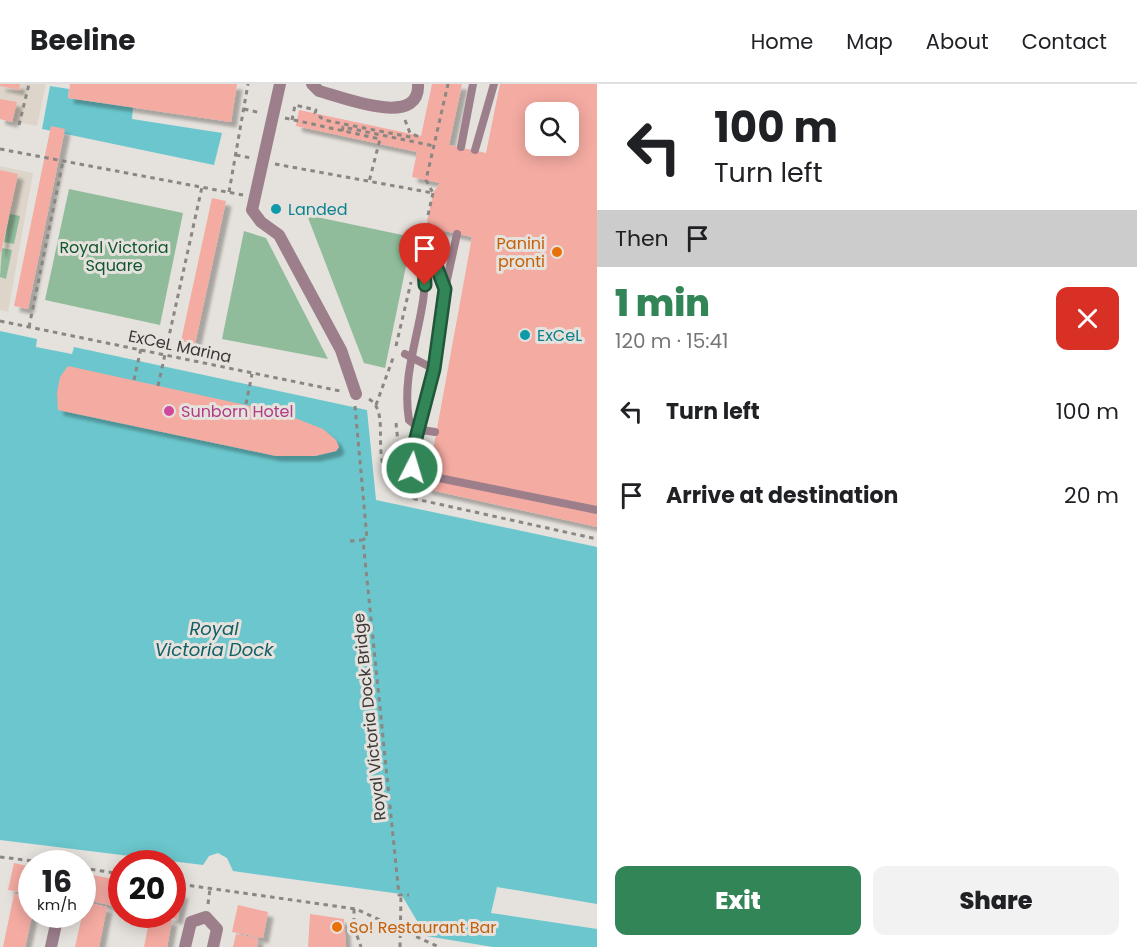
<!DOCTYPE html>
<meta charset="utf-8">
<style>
:root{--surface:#fff;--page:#f2f2f2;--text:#202124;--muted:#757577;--line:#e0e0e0;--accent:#328557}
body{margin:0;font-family:Poppins,sans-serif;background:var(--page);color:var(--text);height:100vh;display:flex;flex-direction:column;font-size:22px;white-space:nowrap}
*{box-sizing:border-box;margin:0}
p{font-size:20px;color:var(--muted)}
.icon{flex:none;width:33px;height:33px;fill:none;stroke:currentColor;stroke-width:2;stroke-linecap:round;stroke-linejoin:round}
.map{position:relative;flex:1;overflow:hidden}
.side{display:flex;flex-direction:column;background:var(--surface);width:540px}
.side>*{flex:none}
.hud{background:#fff;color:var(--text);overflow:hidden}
.tools{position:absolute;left:525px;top:18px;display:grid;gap:12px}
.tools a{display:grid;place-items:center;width:54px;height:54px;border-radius:12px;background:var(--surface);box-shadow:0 3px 15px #0003;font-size:30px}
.speed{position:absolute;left:18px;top:766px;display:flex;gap:12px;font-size:30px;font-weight:700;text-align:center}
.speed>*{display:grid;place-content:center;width:78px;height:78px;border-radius:50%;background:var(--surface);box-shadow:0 3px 15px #0003;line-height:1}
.speed small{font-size:15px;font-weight:400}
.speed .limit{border:9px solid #d22;background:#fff;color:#111}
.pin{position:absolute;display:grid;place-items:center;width:51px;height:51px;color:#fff;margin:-62px -26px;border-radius:50% 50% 50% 0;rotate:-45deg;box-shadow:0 0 6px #0007}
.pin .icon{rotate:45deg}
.me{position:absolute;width:66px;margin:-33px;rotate:5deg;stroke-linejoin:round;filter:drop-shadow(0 0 4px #0008)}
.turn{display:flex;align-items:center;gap:21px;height:126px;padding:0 18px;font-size:27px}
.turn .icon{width:78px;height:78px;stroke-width:2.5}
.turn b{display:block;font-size:42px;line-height:51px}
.then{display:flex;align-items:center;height:57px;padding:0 18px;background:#0003;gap:12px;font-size:22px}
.round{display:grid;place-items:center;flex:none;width:63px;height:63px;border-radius:12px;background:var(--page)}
.overview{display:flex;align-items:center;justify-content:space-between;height:102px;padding:0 18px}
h1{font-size:36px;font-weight:800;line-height:45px;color:var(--accent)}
.action{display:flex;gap:12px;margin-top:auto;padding:12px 18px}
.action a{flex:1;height:69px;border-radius:12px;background:var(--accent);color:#fff;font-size:24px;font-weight:800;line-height:69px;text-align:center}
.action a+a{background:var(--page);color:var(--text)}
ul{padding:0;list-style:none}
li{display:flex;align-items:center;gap:18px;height:84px;padding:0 18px}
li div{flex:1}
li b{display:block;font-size:22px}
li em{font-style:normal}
header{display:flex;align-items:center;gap:36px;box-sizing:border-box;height:84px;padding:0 30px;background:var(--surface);border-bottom:2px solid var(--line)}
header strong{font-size:28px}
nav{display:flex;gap:33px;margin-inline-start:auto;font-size:21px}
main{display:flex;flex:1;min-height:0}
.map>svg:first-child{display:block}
.built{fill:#ddd5c9}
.green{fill:#90bc9b}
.water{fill:#6bc7cd}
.pier{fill:#e5e1dc}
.building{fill:#f4aba2;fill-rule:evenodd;filter:url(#shadow)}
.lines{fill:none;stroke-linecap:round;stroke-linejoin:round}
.path{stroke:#8a8783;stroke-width:3;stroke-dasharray:4.5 4.5;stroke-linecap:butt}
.service{stroke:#9c7f8b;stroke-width:8}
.pedestrian{stroke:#9c7f8b;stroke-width:12}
.minor{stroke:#9c7f8b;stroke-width:12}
.service-bridge{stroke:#9c7f8b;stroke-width:8}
.route-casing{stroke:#205639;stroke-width:15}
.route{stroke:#328557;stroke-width:10}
.culture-dot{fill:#0f9aa8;stroke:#e5e1dc;stroke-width:2}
.food-dot{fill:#e8710a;stroke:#e5e1dc;stroke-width:2}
.hotel-dot{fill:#d1479c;stroke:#e5e1dc;stroke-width:2}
.labels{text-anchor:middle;stroke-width:6;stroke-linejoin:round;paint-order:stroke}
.culture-label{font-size:16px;fill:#0d838f;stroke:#e5e1dc;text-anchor:start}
.food-label{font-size:16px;fill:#c56008;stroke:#e5e1dc;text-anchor:end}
.park-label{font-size:16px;fill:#11562d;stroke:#e5e1dc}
.street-label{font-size:16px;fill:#3a3836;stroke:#e5e1dc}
.hotel-label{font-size:16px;fill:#b23c85;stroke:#e5e1dc;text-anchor:start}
.water-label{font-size:18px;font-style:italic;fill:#126065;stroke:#e5e1dc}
</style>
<header>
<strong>Beeline</strong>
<nav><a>Home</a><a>Map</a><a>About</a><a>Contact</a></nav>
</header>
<main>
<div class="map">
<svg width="597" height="863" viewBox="0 0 597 863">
<defs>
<filter id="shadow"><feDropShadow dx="5.5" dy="5.5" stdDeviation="1.5" flood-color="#0004"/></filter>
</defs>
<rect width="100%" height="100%" fill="#e5e1dc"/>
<!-- built -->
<g class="built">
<path d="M0 0H46L37 42 0 35Z"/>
<path d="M0 82 33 89 8 228 0 226Z"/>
</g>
<!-- green -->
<g class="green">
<path d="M69 105 183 129 160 241 45 216Z"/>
<path d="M10 130 20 132 14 160 4 158Z"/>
<path d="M307 131 412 153 385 284 364 279Z"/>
<path d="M244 147 266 154 328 275 222 255Z"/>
<path d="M2 164 12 166 6 195 0 193Z"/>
</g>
<!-- water -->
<g class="water">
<path d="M50 2 69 5 68 14 133 23 132 35 222 49 214 81 42 45Z"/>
<path d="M0 247 37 255 36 263 72 270 74 263 367 326 376 416 597 463V863H493L426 852 401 810 233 787 227 774 218 769 209 772 203 781 0 756Z"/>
</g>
<!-- pier -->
<path class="pier" d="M497 803 597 820V845L491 829Z"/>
<!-- building -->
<g class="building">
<path d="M0 0H20L19 6 0 2Z"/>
<path d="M70 0H237L231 38 68 14Z"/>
<path d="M432 0H462L449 61 486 69 500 0H597V443L426 405 472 153 426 143 433 109 440 99 412 93 417 68 296 42 299 26 421 52ZM536 28H568V62H536Z"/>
<path d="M0 15 17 18 12 38 0 35Z"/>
<path d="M51 42 65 45 28 225 14 222Z"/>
<path d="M0 86 18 90 1 168H0Z"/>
<path d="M212 114 226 117 195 260 181 257Z"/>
<path d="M68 282 282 329 323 345 336 356 339 363 336 367 315 372H276L58 326 57 309 60 293Z"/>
<path d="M14 779 32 783V810L8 806Z"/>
<path d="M87 790 119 796 114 822 82 815Z"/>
<path d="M172 807 183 809 177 835 162 832 172 831Z"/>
<path d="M14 810 32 814V832L25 863H3Z"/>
<path d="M85 818 107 823 99 863H75Z"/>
<path d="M238 821 268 828 263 854 232 848Z"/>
<path d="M310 830 344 835 346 863H308Z"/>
<path d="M150 832 172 836 167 863H144Z"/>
<path d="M236 850 258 854 257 863H233Z"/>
</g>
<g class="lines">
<!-- path -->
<g class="path">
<path d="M244 25 261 29"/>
<path d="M285 34 380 55 369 98"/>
<path d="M292 36 295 21 316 26 315 29 324 36 415 54"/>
<path d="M405 36 410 49 417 52 415 54"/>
<path d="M19 41 29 0"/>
<path d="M342 47 343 43 434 62"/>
<path d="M0 65 243 111"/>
<path d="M236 71 251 74"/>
<path d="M275 80 433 109 426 96 448 0"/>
<path d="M229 108 248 0"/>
<path d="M428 131 433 109"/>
<path d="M0 237 340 307"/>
<path d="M29 243 63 77"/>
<path d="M396 262 411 198"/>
<path d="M134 296 143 255"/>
<path d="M158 302 202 103"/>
<path d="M369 315C396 331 359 390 411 414L597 455"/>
<path d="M246 320 252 290"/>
<path d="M376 321 393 274"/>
<path d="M355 322 367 455H363"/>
<path d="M396 339 399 368"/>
<path d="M411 414 421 401"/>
<path d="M350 457 363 456 399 811H409"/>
<path d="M0 773 59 780"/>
<path d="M82 784 122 790"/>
<path d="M172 799 356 825 439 863"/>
<path d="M208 820 210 805"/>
<path d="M354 825V843L361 863"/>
<path d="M400 863 401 812"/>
</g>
<!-- service -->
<g class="service">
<path d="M461 63 473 0"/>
<path d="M475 66 494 0"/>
<path d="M428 143C422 168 427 192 423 217 417 257 402 295 409 336L422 346 435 348"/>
<path d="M423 163 437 184 445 205"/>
<path d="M445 205 457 150"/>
<path d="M414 357 410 377 413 384 424 391 597 426"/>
</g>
<!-- pedestrian -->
<path class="pedestrian" d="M280 0 252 126 261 138 279 151 341 266 356 310"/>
<!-- minor -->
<g class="minor">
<path d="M312 0 319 7C342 13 421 45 418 0"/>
<path d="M51 863 58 831"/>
<path d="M185 863 191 838 206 833 217 845 213 863"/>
</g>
<!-- service-bridge -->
<g class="service-bridge">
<path d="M405 270 434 285"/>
<path d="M414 357 434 285 445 205"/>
</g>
</g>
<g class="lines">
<!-- route casing -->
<g class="route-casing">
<path id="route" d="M412 384 410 377 434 285 445 205 437 184 423 163 425 201"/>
</g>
<!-- route -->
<use href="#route" class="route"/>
</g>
<!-- markers -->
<g class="culture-dot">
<circle cx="276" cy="125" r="6"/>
<circle cx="525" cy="251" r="6"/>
</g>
<g class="food-dot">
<circle cx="557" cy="168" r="6"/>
<circle cx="337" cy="843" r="6"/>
</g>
<circle class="hotel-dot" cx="169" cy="327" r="6"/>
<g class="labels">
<!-- culture labels -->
<g class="culture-label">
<text x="288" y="131">Landed</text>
<text x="537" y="257">ExCeL</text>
</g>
<!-- food labels -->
<g class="food-label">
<text x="545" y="165">Panini<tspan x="545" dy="18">pronti</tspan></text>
<text x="349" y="849" text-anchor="start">So! Restaurant Bar</text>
</g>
<!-- park labels -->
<g class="park-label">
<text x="114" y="169">Royal Victoria<tspan x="114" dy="18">Square</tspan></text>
</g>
<!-- street labels -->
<g class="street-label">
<text transform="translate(180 262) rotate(12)" y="6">ExCeL Marina</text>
<text transform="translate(369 633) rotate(-96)" y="6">Royal Victoria Dock Bridge</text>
</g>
<!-- hotel labels -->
<g class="hotel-label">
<text x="181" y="333">Sunborn Hotel</text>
</g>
<!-- water labels -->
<g class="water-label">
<text x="214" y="551">Royal<tspan x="214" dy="21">Victoria Dock</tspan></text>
</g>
</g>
</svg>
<div class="tools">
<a><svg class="icon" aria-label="search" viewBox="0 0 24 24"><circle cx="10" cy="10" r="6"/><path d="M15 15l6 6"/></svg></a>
</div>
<div class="speed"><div>16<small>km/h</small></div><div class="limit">20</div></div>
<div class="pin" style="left:425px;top:201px;background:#d93025"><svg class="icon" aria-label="arrive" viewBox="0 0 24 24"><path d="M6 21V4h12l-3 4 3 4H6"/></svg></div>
<svg class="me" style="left:412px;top:384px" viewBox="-20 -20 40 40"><circle r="17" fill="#328557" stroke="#fff" stroke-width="3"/><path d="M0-11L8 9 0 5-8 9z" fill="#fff"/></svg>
</div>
<section class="side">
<div class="hud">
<div class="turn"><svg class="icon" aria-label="left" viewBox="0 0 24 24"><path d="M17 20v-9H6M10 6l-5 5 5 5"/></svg><div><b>100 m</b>Turn left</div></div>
<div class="then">Then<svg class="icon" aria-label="arrive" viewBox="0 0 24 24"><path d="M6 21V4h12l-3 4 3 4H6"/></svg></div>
</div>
<div class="overview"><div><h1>1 min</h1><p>120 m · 15:41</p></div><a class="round" style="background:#d93025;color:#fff"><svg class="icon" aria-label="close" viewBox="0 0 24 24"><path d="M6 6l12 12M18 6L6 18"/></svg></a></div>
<ul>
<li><svg class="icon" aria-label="left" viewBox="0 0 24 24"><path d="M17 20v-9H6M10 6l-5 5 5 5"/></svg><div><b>Turn left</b></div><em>100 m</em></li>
<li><svg class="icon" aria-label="arrive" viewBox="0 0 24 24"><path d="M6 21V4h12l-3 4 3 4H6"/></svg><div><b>Arrive at destination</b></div><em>20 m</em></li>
</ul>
<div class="action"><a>Exit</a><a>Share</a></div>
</section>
</main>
